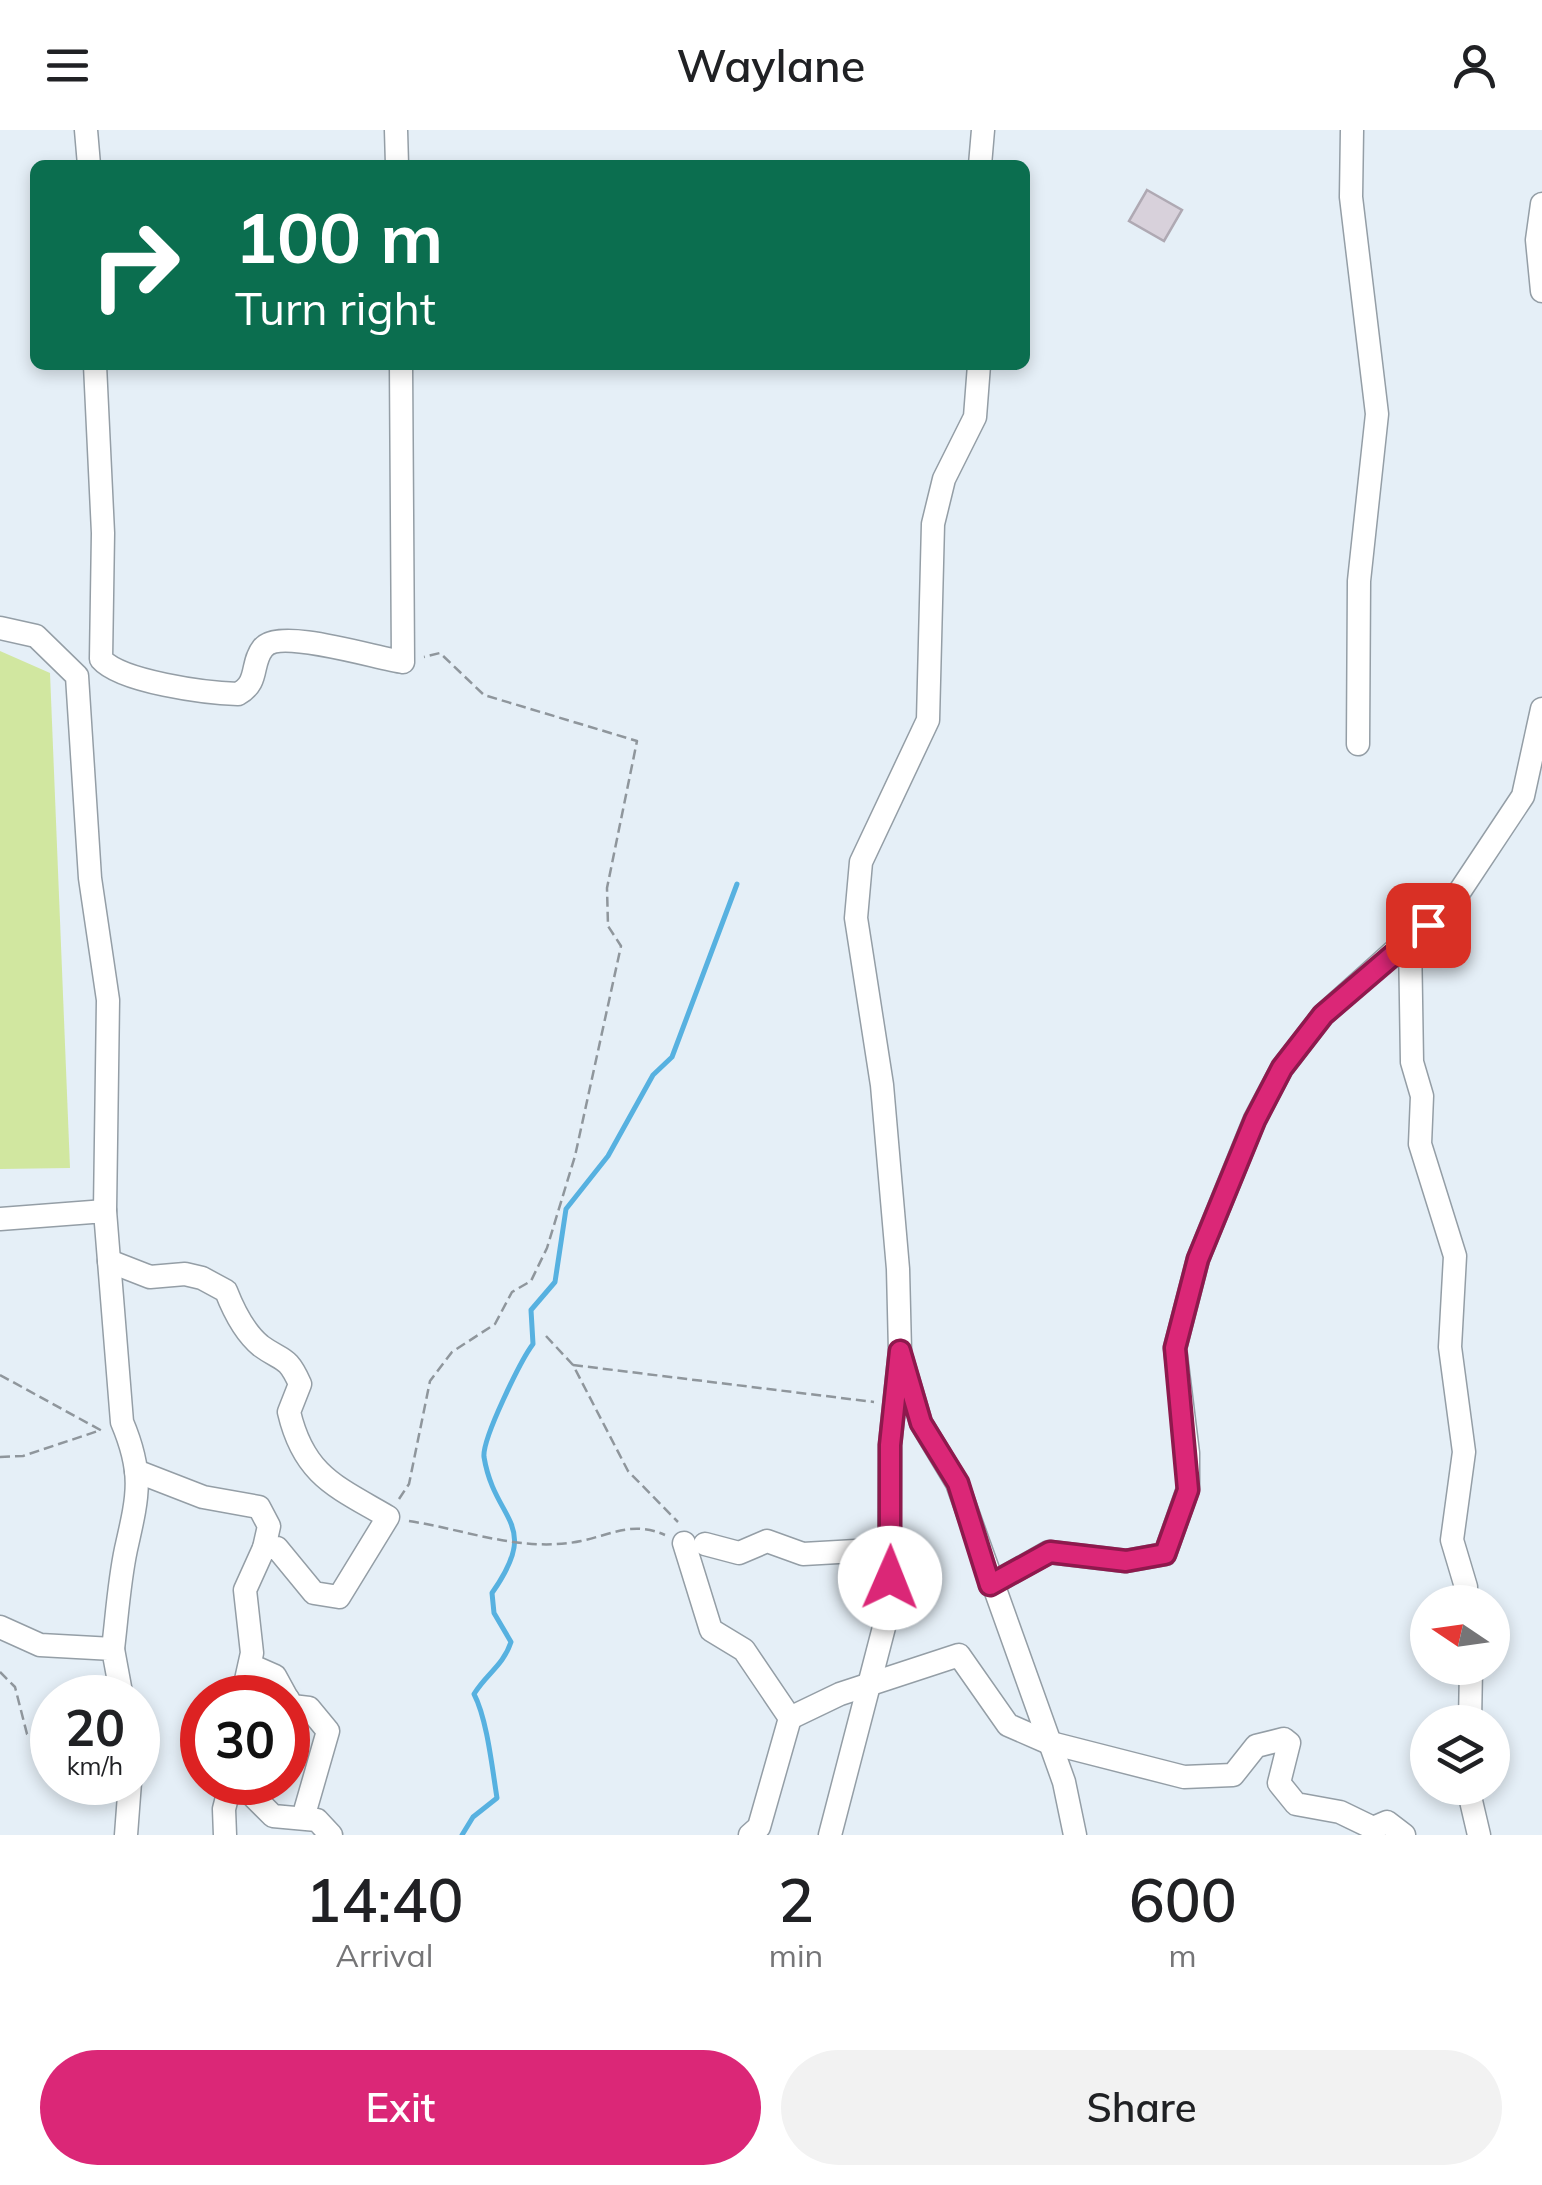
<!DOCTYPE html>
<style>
:root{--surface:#fff;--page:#f2f2f2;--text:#202124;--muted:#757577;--accent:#db2777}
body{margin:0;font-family:Mulish,sans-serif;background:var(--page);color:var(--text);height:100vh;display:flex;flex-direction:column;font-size:38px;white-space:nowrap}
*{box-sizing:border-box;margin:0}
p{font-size:32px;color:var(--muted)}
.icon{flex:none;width:55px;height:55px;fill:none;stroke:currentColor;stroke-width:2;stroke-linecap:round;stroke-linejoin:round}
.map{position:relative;height:1705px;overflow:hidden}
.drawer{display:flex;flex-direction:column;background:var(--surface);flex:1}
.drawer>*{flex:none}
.top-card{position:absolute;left:30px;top:30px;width:1000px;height:210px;border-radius:15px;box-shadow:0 5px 15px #0003;background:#0b6e4f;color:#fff;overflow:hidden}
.needle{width:65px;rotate:283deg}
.buttons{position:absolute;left:1410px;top:1455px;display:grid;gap:20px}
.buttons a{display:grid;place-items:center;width:100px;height:100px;border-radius:50%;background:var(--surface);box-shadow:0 5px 15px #0003;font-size:50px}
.speed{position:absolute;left:30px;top:1545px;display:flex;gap:20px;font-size:50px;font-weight:700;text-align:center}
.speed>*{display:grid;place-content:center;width:130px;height:130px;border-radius:50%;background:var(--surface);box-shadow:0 5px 15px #0003;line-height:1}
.speed small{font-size:25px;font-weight:400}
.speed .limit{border:15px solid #d22;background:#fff;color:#111}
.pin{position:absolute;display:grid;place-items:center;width:85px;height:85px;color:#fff;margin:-42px;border-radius:20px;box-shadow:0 5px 15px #0006}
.me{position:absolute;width:110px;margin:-55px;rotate:1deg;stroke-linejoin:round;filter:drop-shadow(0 0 8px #0008)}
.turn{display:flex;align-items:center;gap:35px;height:210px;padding:0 40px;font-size:45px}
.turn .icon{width:130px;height:130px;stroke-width:2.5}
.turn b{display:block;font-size:70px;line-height:85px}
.eta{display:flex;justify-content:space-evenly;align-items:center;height:170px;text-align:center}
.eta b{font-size:60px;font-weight:600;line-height:70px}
.button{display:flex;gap:20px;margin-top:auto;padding:20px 40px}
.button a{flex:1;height:115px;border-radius:60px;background:var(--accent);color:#fff;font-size:40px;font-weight:600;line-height:115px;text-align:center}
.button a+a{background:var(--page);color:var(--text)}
header{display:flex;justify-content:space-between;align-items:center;height:130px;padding:0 40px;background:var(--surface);font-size:45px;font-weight:600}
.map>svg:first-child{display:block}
.green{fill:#d1e7a0}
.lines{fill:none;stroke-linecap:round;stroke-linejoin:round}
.stream{stroke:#57b1e0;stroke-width:5}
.building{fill:#d8d1db;stroke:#afa9b3;stroke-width:2.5}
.minor-casing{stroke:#949ea6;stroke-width:25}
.path{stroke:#8f969c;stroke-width:2.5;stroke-dasharray:10 5;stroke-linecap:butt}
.minor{stroke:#fff;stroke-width:22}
.route-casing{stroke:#8e194d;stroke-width:25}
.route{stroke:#db2777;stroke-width:18}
</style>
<header><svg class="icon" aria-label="menu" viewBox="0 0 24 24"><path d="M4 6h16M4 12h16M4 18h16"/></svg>Waylane<svg class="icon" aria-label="person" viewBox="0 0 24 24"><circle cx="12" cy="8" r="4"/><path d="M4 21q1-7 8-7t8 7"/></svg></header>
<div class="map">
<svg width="1542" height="1705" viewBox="0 0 1542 1705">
<rect width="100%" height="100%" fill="#e5eff7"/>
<!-- green -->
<path class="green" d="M0 521 50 543 70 1038 0 1039Z"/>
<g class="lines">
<!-- stream -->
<path class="stream" d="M462 1705 473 1687 497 1668C492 1637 487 1589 474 1564 487 1543 503 1536 511 1512L494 1483 492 1463C542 1392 495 1393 484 1327 482 1309 521 1230 533 1214L531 1180 555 1152 566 1079 608 1026 653 945 672 927 737 754"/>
</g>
<!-- building -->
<path class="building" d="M1147 60 1182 80 1164 111 1129 91Z"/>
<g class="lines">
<!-- minor casing -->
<g class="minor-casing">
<g id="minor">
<path d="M86 0 89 35"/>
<path d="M396 0 397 35"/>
<path d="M1352 0 1351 67 1377 284 1359 451 1358 614"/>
<path d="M980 35 983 0"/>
<path d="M1542 74 1537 110 1542 161"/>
<path d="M95 235 103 403 101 529C121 552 206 563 238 564 260 552 250 534 263 518 280 497 378 529 403 532L401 235"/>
<path d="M0 498 36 506 77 546 90 748 108 870 105 1081"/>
<path d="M1410 809 1412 932 1422 966 1420 1014 1455 1126 1450 1217 1464 1322 1452 1410 1466 1457 1465 1472"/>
<path d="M0 1089 105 1081 122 1292C144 1344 138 1366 126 1419 119 1452 117 1486 113 1519"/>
<path d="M109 1131 150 1147 185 1144 202 1148 226 1161C233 1179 245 1203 261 1216 283 1232 287 1225 300 1254L289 1282C304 1346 337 1357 388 1387L339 1467 314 1463 277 1418H264L269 1396 259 1377 203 1367 136 1341"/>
<path d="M902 1229 921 1293 957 1353 1064 1652 1075 1705"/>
<path d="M684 1413 711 1500 744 1520 790 1588 759 1697 750 1705"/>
<path d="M705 1414 739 1423 767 1411 803 1424 891 1419"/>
<path d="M990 1455 1049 1422 1126 1431 1165 1424 1188 1359V1323L1175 1218 1198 1129 1255 989 1282 938 1323 885 1458 764 1523 666 1542 579"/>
<path d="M0 1497 40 1515 113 1519 122 1568"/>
<path d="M250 1535 275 1546 287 1568"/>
<path d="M242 1568 252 1523 245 1460 264 1418"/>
<path d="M288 1569 292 1576 309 1578 328 1601 303 1688"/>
<path d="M790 1588 840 1564 959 1525 1008 1595 1047 1612 1184 1647 1233 1645 1256 1616 1284 1609 1289 1613 1279 1653 1296 1674 1340 1682 1373 1698 1387 1692 1404 1705"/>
<path d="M1470 1592 1471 1538"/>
<path d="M239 1652 273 1686 317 1690 331 1705"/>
<path d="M1468 1658 1479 1705"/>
<path d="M126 1705 130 1652"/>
<path d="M225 1705 224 1679 231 1652"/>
<path d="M830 1705 889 1478 890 1315 900 1221 898 1139 882 955 856 788 861 732 928 590 933 394 944 349 975 287 979 235"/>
</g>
</g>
<!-- path -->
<g class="path">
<path d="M546 1206 573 1235 628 1341 678 1392"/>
<path d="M573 1235 874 1272"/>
<path d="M0 1245 104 1302"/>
<path d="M0 1327 23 1326 98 1301"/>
<path d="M399 1369 409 1354 430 1251 452 1222 495 1194 512 1162 531 1151 547 1118 575 1026 621 816 608 796 607 758 637 611 484 565 440 523 424 527"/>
<path d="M409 1391C467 1400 522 1423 581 1411 613 1404 633 1391 665 1405"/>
<path d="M0 1542 15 1557 27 1604 52 1622"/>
<path d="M95 1652 109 1660"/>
</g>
<!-- minor -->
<use href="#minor" class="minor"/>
</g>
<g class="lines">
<!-- route casing -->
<g class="route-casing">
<path id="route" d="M890 1448V1315L900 1221 921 1293 958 1353 990 1455 1050 1422 1126 1431 1165 1424 1188 1360 1175 1218 1198 1129 1255 990 1282 938 1323 885 1428 795"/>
</g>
<!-- route -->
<use href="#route" class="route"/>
</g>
</svg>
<div class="buttons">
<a><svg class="needle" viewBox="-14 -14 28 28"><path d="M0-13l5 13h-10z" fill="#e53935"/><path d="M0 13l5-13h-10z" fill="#757577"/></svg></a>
<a><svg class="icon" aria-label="layers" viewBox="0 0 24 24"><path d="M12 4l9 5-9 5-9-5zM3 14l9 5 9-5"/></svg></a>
</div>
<div class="speed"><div>20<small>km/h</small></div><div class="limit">30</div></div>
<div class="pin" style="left:1428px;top:795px;background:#d93025"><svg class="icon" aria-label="arrive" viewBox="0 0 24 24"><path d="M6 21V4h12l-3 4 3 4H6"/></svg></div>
<svg class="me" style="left:890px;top:1448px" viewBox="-20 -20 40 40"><circle r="19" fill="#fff"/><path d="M0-13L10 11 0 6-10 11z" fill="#db2777"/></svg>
<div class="top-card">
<div class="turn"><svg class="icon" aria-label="right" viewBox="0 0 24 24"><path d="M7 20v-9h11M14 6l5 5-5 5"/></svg><div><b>100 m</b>Turn right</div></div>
</div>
</div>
<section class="drawer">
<div class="eta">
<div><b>14:40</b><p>Arrival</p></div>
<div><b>2</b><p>min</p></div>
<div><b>600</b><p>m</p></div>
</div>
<div class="button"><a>Exit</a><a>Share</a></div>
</section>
